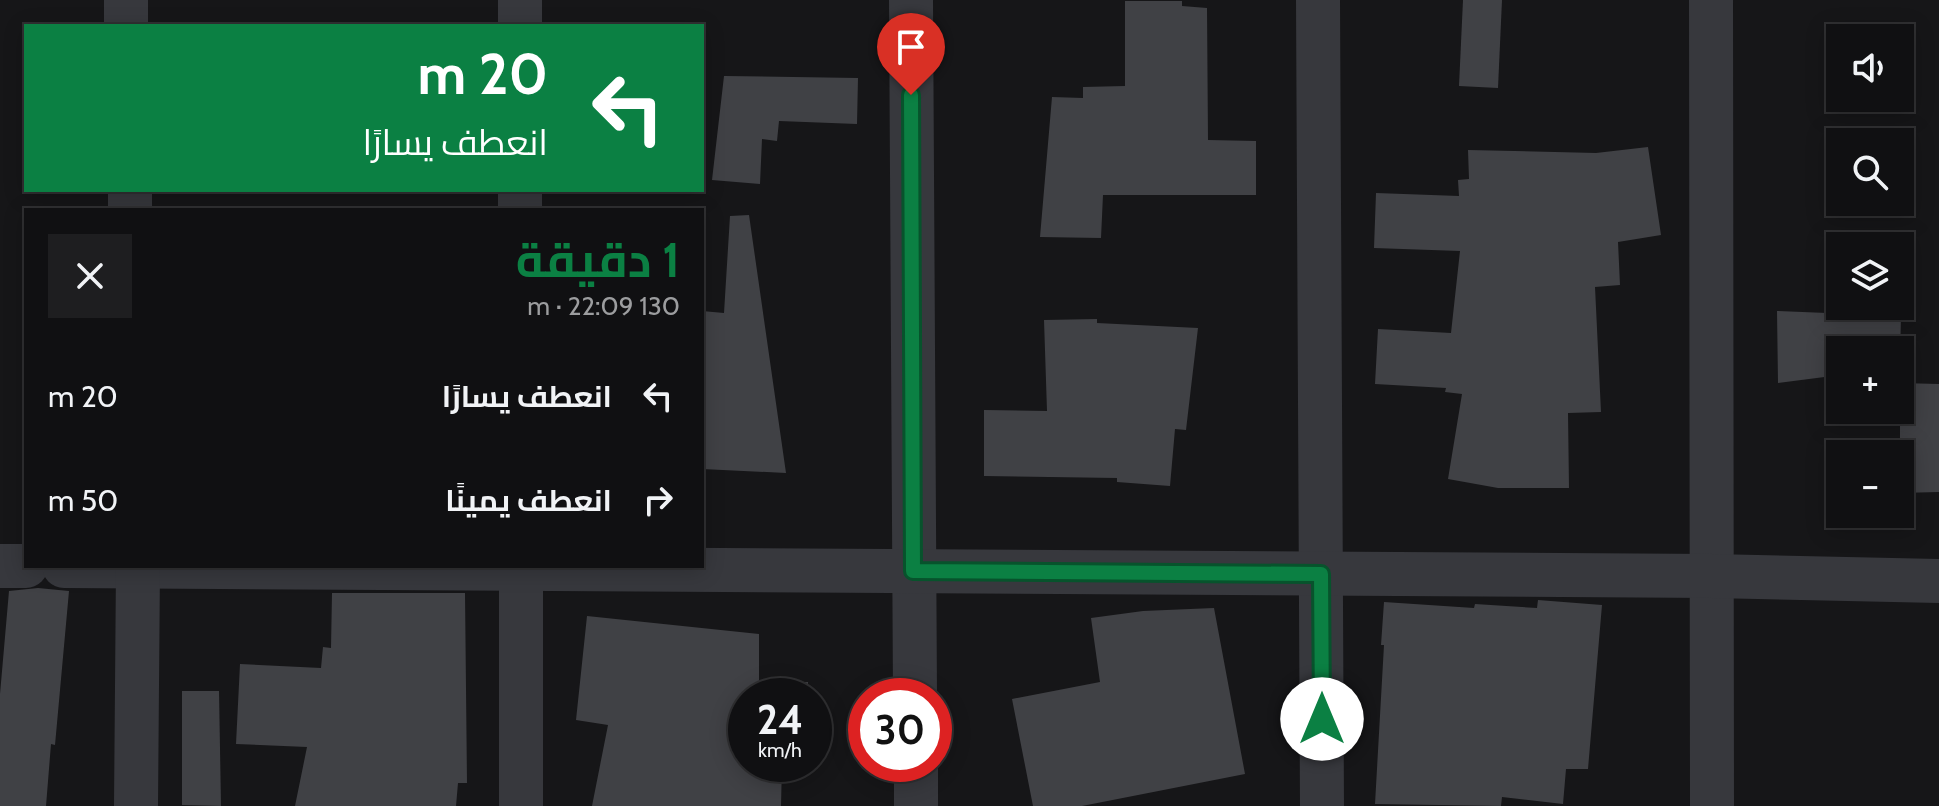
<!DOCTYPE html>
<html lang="ar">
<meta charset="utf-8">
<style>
:root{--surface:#101012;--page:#1e1e20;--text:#f1f3f6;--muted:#9c9d9f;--line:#303032;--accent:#0b8043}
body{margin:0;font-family:Cabin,Cairo,sans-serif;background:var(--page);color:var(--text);direction:rtl;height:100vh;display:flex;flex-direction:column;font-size:30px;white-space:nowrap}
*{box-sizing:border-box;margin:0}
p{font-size:26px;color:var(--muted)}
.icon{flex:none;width:44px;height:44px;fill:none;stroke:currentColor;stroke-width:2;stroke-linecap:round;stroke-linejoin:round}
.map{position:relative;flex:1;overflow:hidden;direction:ltr}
.side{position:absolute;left:24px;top:208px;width:680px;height:360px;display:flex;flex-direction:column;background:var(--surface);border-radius:0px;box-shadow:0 4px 20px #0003,0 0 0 2px var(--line);direction:rtl}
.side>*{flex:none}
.guide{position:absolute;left:24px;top:24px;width:680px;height:168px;border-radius:0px;box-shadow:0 4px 20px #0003,0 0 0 2px var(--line);direction:rtl;background:#0b8043;color:#fff;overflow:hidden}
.fabs{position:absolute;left:1826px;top:24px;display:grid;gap:16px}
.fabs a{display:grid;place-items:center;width:88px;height:88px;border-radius:0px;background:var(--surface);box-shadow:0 4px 20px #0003,0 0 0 2px var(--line);font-size:40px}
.speed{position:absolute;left:728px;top:678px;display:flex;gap:16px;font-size:40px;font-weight:700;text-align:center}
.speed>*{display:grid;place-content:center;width:104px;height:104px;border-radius:50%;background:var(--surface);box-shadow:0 4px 20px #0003,0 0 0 2px var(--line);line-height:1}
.speed small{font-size:20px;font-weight:400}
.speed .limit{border:12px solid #d22;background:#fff;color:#111}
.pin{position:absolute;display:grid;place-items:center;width:68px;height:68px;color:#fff;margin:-82px -34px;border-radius:50% 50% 50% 0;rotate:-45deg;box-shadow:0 0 8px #0007}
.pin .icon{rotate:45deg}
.me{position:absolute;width:88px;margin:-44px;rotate:0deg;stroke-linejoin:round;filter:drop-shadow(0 0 6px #0008)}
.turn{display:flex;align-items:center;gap:28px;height:168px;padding:0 24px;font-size:36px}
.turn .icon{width:104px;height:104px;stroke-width:2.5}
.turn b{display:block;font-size:56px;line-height:68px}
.round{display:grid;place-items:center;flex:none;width:84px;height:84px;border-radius:0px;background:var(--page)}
.overview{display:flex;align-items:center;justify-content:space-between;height:136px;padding:0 24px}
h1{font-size:48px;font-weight:700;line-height:60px;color:var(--accent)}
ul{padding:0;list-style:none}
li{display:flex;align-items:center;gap:24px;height:104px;padding:0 24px}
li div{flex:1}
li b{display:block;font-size:30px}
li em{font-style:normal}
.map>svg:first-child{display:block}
.building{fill:#404145}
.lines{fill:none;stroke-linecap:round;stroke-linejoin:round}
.street{stroke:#37383d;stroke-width:44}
.route-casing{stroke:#07532c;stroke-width:20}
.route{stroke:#0b8043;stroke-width:14}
</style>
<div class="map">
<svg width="1939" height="806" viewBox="0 0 1939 806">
<rect width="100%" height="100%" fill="#161618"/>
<!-- building -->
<g class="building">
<path d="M1463 0H1502L1498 88 1459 86Z"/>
<path d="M1125 1H1182V6L1207 8 1208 140 1256 141V195H1103L1101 238 1040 237 1052 97 1083 98V87L1125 86Z"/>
<path d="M724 76 858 78 857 124 779 121 777 141 762 139 760 184 712 180Z"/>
<path d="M1648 147 1661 235 1618 242 1620 285 1595 287 1601 412 1568 413 1569 488H1498L1448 479 1462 394 1445 392 1446 388 1375 384 1378 329 1451 333 1460 251 1374 248 1376 193 1459 196 1458 180 1469 179 1468 150 1596 153Z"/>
<path d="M749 215 786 473 702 469V311L724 313 730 216Z"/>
<path d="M1777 311 1901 316 1900 359V350H1840V375L1778 383Z"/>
<path d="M1097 319V323L1198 328 1186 430 1175 429 1170 486 1117 482V478L984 476V410L1047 411 1044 320Z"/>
<path d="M1900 383 1939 384V492L1900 493Z"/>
<path d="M38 588 69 591 55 745 51 744 46 806H0V694L9 591Z"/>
<path d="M332 593H465L467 783H458L456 806H295L307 747 236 744 240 664 321 668 323 647 331 648Z"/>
<path d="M1538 600 1602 605 1588 769H1566L1563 804 1502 797 1501 806 1375 804 1384 645H1381L1384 602 1474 608 1475 604 1537 608Z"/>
<path d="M1214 608 1245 774 1082 806H1033L1012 699 1100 682 1091 618 1143 611Z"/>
<path d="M587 616 759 634V684L808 682V696H746V764H782L781 806H592L608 725 576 720Z"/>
<path d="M182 691H219L221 806 182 805Z"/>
</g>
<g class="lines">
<!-- street -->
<g class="street">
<path d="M126 0V26"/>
<path d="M911 0 915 696"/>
<path d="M1318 0 1322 806"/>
<path d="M1711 0 1712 806"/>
<path d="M520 26V0"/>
<path d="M130 190V210"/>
<path d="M520 190V210"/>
<path d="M0 566H26"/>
<path d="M64 566 1712 576 1939 581"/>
<path d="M521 566V806"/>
<path d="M916 764V806"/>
<path d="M136 806 138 566"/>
</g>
</g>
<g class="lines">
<!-- route casing -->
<g class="route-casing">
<path id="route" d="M911 95 913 571 1321 574 1322 719"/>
</g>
<!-- route -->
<use href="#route" class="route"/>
</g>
</svg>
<div class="fabs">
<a><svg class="icon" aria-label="sound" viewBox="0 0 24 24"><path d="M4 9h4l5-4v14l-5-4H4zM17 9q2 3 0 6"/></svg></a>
<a><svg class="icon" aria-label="search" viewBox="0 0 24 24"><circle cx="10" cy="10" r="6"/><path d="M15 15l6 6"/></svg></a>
<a><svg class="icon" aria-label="layers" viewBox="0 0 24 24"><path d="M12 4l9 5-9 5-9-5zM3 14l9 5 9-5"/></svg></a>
<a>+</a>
<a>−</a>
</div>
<div class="speed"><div>24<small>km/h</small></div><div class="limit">30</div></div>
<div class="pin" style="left:911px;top:95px;background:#d93025"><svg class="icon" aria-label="arrive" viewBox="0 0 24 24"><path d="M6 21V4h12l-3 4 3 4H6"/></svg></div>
<svg class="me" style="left:1322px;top:719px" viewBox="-20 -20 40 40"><circle r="19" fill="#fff"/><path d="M0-13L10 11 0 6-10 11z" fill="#0b8043"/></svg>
<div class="guide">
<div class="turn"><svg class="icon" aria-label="left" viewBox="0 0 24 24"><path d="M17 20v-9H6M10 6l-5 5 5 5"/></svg><div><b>20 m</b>انعطف يسارًا</div></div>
</div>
<section class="side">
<div class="overview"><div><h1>1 دقيقة</h1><p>130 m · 22:09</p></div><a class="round"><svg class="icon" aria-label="close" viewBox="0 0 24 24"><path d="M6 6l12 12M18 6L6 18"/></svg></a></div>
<ul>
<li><svg class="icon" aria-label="left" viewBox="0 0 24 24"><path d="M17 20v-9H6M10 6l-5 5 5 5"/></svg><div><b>انعطف يسارًا</b></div><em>20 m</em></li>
<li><svg class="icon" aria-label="right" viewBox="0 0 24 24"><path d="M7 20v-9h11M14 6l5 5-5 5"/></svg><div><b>انعطف يمينًا</b></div><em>50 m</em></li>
</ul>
</section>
</div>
